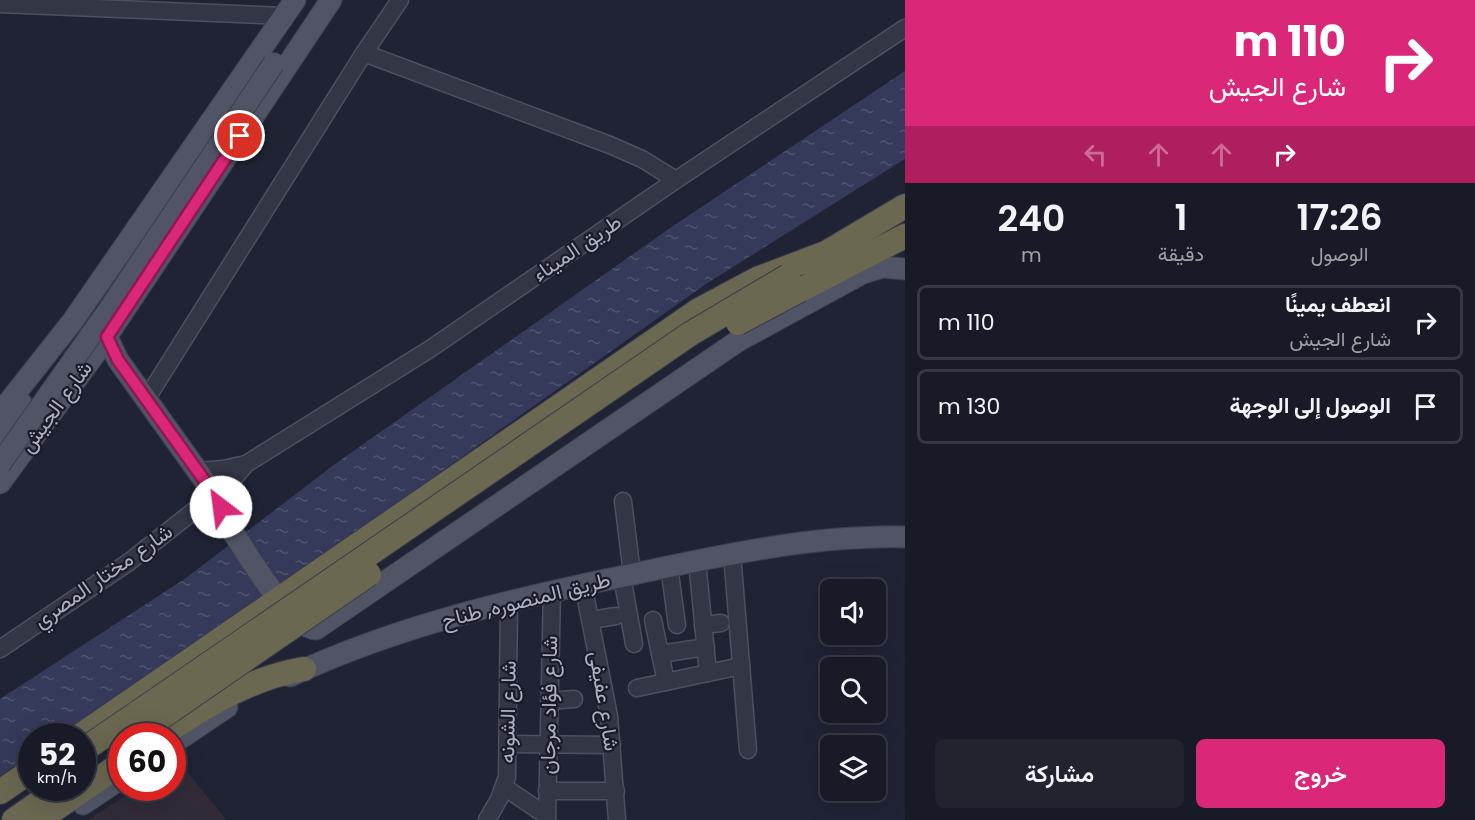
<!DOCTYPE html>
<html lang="ar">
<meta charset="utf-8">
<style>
:root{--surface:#181a27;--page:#21232f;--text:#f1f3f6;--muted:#9fa1a7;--line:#363844;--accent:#db2777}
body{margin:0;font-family:Poppins,Vazirmatn,sans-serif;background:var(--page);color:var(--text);direction:rtl;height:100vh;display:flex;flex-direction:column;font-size:22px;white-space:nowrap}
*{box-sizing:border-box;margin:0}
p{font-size:20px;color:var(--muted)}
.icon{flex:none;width:33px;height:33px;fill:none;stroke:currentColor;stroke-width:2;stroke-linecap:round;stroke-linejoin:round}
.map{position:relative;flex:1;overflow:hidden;direction:ltr}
.details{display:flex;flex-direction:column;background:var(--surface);width:570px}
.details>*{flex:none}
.guide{background:#db2777;color:#fff;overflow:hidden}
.tools{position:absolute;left:820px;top:579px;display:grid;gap:12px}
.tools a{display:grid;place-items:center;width:66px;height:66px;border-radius:9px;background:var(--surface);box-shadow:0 6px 24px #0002,0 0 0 2px var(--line);font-size:30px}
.speed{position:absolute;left:18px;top:723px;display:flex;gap:12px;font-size:30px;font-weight:700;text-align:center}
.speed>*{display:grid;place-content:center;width:78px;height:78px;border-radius:50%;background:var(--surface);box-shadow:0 6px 24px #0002,0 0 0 2px var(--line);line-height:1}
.speed small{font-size:15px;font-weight:400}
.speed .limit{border:9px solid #d22;background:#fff;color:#111}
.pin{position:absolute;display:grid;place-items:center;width:51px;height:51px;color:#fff;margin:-26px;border:3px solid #fff;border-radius:50%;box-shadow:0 2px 6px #0007}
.me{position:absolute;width:66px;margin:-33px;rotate:330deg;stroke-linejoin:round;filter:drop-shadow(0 0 4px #0008)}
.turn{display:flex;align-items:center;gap:21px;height:126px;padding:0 30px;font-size:27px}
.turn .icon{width:78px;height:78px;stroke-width:2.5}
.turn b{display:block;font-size:42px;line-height:51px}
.lanes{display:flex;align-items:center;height:57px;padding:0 30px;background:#0003;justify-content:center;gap:30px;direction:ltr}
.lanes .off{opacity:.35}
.eta{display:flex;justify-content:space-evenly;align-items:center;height:102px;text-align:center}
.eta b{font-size:36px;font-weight:600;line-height:42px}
.button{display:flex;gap:12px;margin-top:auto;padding:12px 30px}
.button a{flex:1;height:69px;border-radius:9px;background:var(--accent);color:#fff;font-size:24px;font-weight:600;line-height:69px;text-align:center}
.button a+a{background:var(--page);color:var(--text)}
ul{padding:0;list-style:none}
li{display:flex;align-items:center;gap:18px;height:75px;margin:0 12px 9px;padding:0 18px;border:3px solid var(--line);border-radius:9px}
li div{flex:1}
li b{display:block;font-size:22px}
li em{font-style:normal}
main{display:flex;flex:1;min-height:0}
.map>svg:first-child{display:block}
.medical{fill:#302b37}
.water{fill:url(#water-ripples)}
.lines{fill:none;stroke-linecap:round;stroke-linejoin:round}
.minor-casing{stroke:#4e5060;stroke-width:19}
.major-casing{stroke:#3d3f4e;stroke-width:23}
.highway-casing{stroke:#3b3d4c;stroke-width:26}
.minor{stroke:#333645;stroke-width:16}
.major{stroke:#515465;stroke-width:21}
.highway{stroke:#6a6851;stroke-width:24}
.major-bridge-casing{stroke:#3d3f4e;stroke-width:23;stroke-linecap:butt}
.highway-bridge-casing{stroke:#3b3d4c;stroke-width:26;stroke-linecap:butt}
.major-bridge{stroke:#515465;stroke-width:21}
.highway-bridge{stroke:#6a6851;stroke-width:24}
.route-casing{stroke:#8e194d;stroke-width:15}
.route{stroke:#db2777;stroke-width:10}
.labels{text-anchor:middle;stroke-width:4.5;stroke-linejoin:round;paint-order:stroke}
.street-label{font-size:21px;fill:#adb0c2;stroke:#191b29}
</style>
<main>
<section class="details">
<div class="guide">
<div class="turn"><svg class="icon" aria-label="right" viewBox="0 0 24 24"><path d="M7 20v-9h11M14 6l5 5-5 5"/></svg><div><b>110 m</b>شارع الجيش</div></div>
<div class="lanes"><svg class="icon off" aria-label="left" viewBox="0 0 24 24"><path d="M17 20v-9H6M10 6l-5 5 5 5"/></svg><svg class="icon off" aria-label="ahead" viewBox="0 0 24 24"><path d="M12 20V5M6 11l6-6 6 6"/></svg><svg class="icon off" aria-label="ahead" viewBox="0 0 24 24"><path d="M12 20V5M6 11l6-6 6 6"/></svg><svg class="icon" aria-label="right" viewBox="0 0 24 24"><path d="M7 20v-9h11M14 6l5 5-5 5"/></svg></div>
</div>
<div class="eta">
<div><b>17:26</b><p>الوصول</p></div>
<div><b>1</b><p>دقيقة</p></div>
<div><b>240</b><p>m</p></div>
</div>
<ul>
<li><svg class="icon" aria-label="right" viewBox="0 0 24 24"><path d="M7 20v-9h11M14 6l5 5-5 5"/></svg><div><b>انعطف يمينًا</b><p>شارع الجيش</p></div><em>110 m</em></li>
<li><svg class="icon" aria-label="arrive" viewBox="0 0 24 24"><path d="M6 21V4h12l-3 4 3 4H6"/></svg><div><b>الوصول إلى الوجهة</b></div><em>130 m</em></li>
</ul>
<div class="button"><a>خروج</a><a>مشاركة</a></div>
</section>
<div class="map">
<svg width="905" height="820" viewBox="0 0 905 820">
<defs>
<pattern id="water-ripples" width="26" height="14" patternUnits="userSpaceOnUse" patternTransform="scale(1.5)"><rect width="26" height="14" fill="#353a5a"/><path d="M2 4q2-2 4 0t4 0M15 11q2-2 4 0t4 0" fill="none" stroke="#505470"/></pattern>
</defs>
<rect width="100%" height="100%" fill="#202334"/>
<!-- medical -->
<path class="medical" d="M178 760 226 820H88L137 788H172L173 764Z"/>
<!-- water -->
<path class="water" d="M905 71V159L706 284 425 483 58 736H32L31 755 0 776V699L186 578 335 464 670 228Z"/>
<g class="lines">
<!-- minor casing -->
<g class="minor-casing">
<g id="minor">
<path d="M0 4 284 16"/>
<path d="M364 53 610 145 642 159 676 180"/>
<path d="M147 398 364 53 400 0"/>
<path d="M199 471 223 469 246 464"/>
<path d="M217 498 246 464 430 349 676 180 905 28"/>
<path d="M623 501 632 574"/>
<path d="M732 554 748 750"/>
<path d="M697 561 708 673"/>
<path d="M669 566 677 625"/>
<path d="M622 576 634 644"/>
<path d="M583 584 609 716 617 820"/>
<path d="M591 620 616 616"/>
<path d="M653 620 666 682"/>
<path d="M703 625 721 623"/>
<path d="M0 649 129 562 205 502"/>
<path d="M660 654 706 647"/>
<path d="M637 688 741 666"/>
<path d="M549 701 574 699"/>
<path d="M508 744 612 745"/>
<path d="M504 787 547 816"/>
<path d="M547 791H616"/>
<path d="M487 820 499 799 507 777 509 600"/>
<path d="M547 820 552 590"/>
</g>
</g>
<!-- major casing -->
<g class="major-casing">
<g id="major">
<path d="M107 337 118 360 217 498 220 512C236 535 289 630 316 629L738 341 863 273 883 267 905 269"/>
<path d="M0 413 72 322 295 0"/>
<path d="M0 434 21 403"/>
<path d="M0 483 95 354 331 0"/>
<path d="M290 676C399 625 517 598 634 574 723 555 814 535 905 537"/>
<path d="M172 744 227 707"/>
<path d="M83 804 122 778"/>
</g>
</g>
<!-- highway casing -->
<g class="highway-casing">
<g id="highway">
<path d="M809 263 905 206"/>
<path d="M800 290 905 236"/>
<path d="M80 736 699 310 757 279 823 254"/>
<path d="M161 736C205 706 250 678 304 669"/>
<path d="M0 792 32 770"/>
<path d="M14 820 51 794"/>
<path d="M39 820 122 763"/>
</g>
</g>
<!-- minor -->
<use href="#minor" class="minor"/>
<!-- major -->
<use href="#major" class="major"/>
<!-- highway -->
<use href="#highway" class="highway"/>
<!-- major-bridge casing -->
<g class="major-bridge-casing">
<path id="major-bridge" d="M0 464 110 308 274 63"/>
</g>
<!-- highway-bridge casing -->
<g class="highway-bridge-casing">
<g id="highway-bridge">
<path d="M738 323 800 290"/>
<path d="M134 736 369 574"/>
<path d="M82 751 690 334 788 276"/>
</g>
</g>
<!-- major-bridge -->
<use href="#major-bridge" class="major-bridge"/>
<!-- highway-bridge -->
<use href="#highway-bridge" class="highway-bridge"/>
</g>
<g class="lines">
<!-- route casing -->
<g class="route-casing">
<path id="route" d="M221 507 217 498 118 360 107 337 240 136"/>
</g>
<!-- route -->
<use href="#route" class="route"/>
</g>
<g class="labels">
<!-- street labels -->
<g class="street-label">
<text transform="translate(577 248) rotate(-34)" y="7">طريق الميناء</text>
<text transform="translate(56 407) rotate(-54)" y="7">شارع الجيش</text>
<text transform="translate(103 576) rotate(-35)" y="7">شارع مختار المصري</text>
<text transform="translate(526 600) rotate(-14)" y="7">طريق المنصوره, طناح</text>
<text transform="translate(604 701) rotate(81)" y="7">شارع عفيفى</text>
<text transform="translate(549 705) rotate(-89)" y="7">شارع فؤاد مرجان</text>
<text transform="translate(508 712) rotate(-89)" y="7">شارع الشونه</text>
</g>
</g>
</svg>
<div class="tools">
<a><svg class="icon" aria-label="sound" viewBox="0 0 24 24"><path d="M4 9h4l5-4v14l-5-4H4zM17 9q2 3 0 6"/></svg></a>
<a><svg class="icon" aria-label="search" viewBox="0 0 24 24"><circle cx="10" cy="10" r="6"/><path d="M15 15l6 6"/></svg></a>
<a><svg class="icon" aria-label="layers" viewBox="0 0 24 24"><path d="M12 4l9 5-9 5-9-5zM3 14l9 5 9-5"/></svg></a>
</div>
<div class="speed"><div>52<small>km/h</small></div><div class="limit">60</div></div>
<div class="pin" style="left:240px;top:136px;background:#d93025"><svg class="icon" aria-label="arrive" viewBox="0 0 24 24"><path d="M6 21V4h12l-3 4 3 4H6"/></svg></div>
<svg class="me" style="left:221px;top:507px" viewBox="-20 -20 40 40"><circle r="19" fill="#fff"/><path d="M0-13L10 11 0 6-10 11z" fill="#db2777"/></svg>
</div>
</main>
